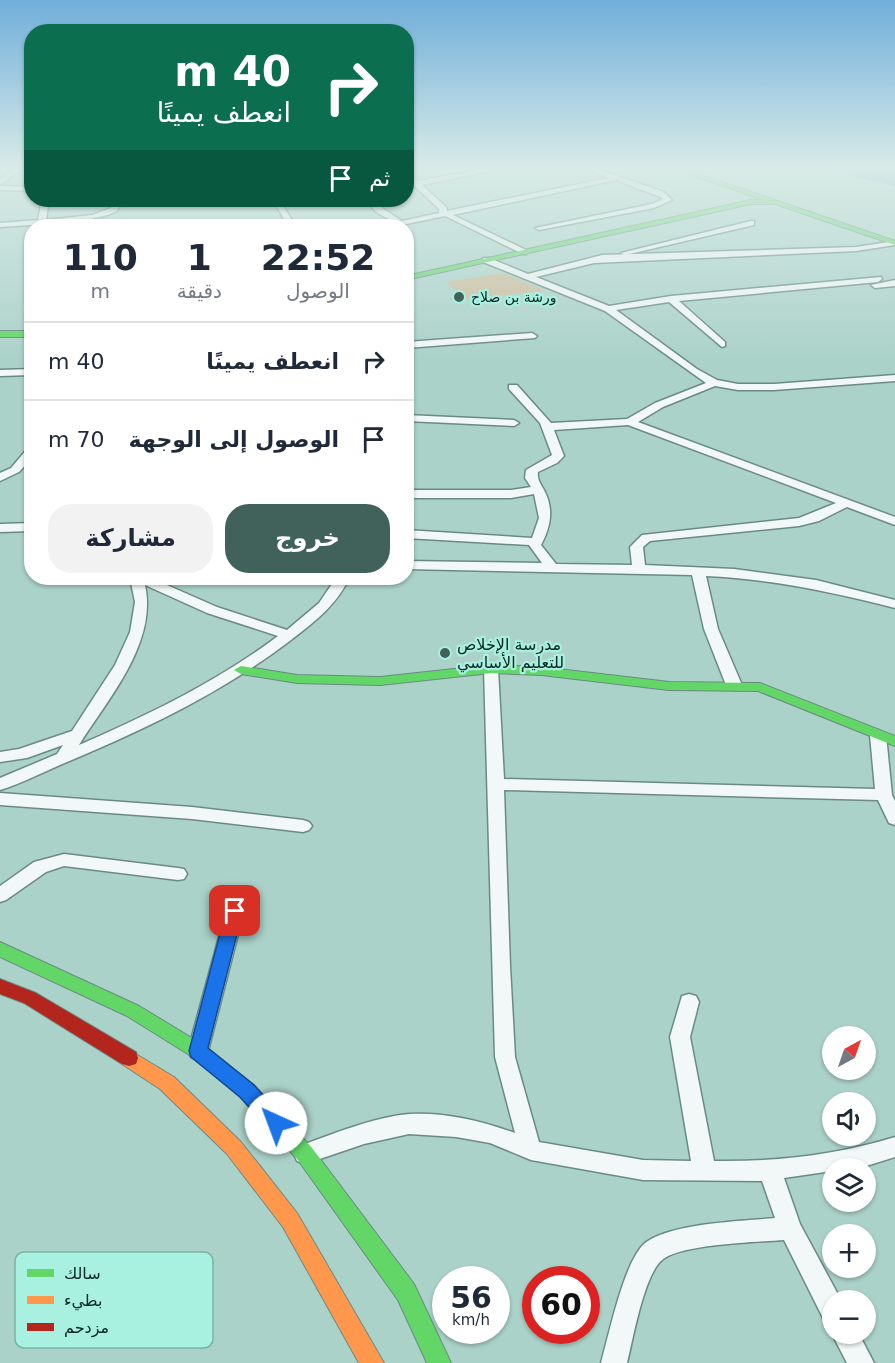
<!DOCTYPE html>
<html lang="ar">
<meta charset="utf-8">
<style>
:root{--surface:#fff;--page:#f2f2f3;--text:#1f2937;--muted:#747a83;--line:#e0e1e3;--accent:#41625b}
body{margin:0;font-family:"DejaVu Sans","Noto Naskh Arabic",sans-serif;background:var(--page);color:var(--text);direction:rtl;height:100vh;display:flex;flex-direction:column;font-size:22px;white-space:nowrap}
*{box-sizing:border-box;margin:0}
p{font-size:20px;color:var(--muted)}
.icon{flex:none;width:33px;height:33px;fill:none;stroke:currentColor;stroke-width:2;stroke-linecap:round;stroke-linejoin:round}
.map{position:relative;flex:1;overflow:hidden;direction:ltr}
.drawer{position:absolute;left:24px;top:219px;width:390px;height:366px;display:flex;flex-direction:column;background:var(--surface);border-radius:24px;box-shadow:0 2px 4px #0004;direction:rtl}
.drawer>*{flex:none}
.guide{position:absolute;left:24px;top:24px;width:390px;height:183px;border-radius:24px;box-shadow:0 2px 4px #0004;direction:rtl;background:#0b6e4f;color:#fff;overflow:hidden}
.needle{width:39px;rotate:40deg}
.fabs{position:absolute;left:822px;top:1026px;display:grid;gap:12px}
.fabs a{display:grid;place-items:center;width:54px;height:54px;border-radius:50%;background:var(--surface);box-shadow:0 2px 4px #0004;font-size:30px}
.speed{position:absolute;left:432px;top:1266px;display:flex;gap:12px;font-size:30px;font-weight:700;text-align:center}
.speed>*{display:grid;place-content:center;width:78px;height:78px;border-radius:50%;background:var(--surface);box-shadow:0 2px 4px #0004;line-height:1}
.speed small{font-size:15px;font-weight:400}
.speed .limit{border:9px solid #d22;background:#fff;color:#111}
.pin{position:absolute;display:grid;place-items:center;width:51px;height:51px;color:#fff;margin:-26px;border-radius:12px;box-shadow:0 3px 9px #0006}
.me{position:absolute;width:66px;margin:-33px;rotate:317deg;stroke-linejoin:round;filter:drop-shadow(0 0 4px #0008)}
.turn{display:flex;align-items:center;gap:21px;height:126px;padding:0 24px;font-size:27px}
.turn .icon{width:78px;height:78px;stroke-width:2.5}
.turn b{display:block;font-size:42px;line-height:51px}
.then{display:flex;align-items:center;height:57px;padding:0 24px;background:#0003;gap:12px;font-size:22px}
.eta{display:flex;justify-content:space-evenly;align-items:center;height:102px;text-align:center}
.eta b{font-size:36px;font-weight:700;line-height:42px}
.cta{display:flex;gap:12px;margin-top:auto;padding:12px 24px}
.cta a{flex:1;height:69px;border-radius:24px;background:var(--accent);color:#fff;font-size:24px;font-weight:700;line-height:69px;text-align:center}
.cta a+a{background:var(--page);color:var(--text)}
ul{padding:0;list-style:none}
li{display:flex;align-items:center;gap:18px;height:78px;padding:0 24px;border-top:2px solid var(--line)}
li div{flex:1}
li b{display:block;font-size:22px}
li em{font-style:normal}
.map>svg:first-child{display:block}
.green{fill:#cdba9a}
.water{fill:#5ca4c5}
.lines{fill:none;stroke-linecap:round;stroke-linejoin:round}
.street-casing{stroke:#6b8a84;stroke-width:3}
.fast-casing{stroke:#6b8a84;stroke-width:2}
.slow-casing{stroke:#6b8a84;stroke-width:2}
.jam-casing{stroke:#6b8a84;stroke-width:2}
.street{fill:#f2f8f7;fill-rule:evenodd}
.fast{fill:#63d668;fill-rule:evenodd}
.slow{fill:#ff974d;fill-rule:evenodd}
.jam{fill:#b3261e;fill-rule:evenodd}
.route{fill:#1a73e8;stroke:#114b97;stroke-width:1.5}
.poi-dot{fill:#41625b;stroke:#a8f0df;stroke-width:2}
.labels{text-anchor:middle;stroke-width:4.5;stroke-linejoin:round;paint-order:stroke}
.far-poi-label{font-size:14px;fill:#082620;stroke:#a8f0df;text-anchor:start}
.poi-label{font-size:16px;fill:#082620;stroke:#a8f0df;text-anchor:start}
.key{fill:#a8f0df;stroke:#78b3a6;stroke-width:1.5}
.key-label{font-size:16px;fill:#082620}
</style>
<div class="map">
<svg width="895" height="1363" viewBox="0 0 895 1363">
<rect width="100%" height="100%" fill="#abd2c9"/>
<!-- green -->
<path class="green" d="M503 273 546 291 466 299 446 282Z"/>
<!-- water -->
<path class="water" d="M834 168H895V186L851 176Z"/>
<g class="lines">
<!-- street casing -->
<g class="street-casing">
<g id="street">
<path d="M19 168H29L15 173 0 185V179L11 171Z"/>
<path d="M491 168H504L422 185 446 207 447 211 608 178 584 168H594L664 192 672 200 654 208 539 230 535 228 652 204 663 199 658 196 616 180 453 215 526 250V254H523L445 216 397 226H367L390 220 376 212 366 200H373L382 208 402 221 439 213V209L406 178V172L418 181Z"/>
<path d="M0 186 32 187V191L0 190Z"/>
<path d="M42 200H49L46 220 92 215 111 208 115 200H122L117 211 108 215 77 222 0 227V223L38 220Z"/>
<path d="M201 200H250L246 202 212 204Z"/>
<path d="M273 200H279L296 226H288Z"/>
<path d="M751 221H754V225L625 255 621 253Z"/>
<path d="M895 241V245L856 251 594 263 536 277 609 306 671 296 881 277 882 279 878 282 679 301 725 342V346L722 347 669 302 616 310 697 369 717 380 738 384H774L895 375V381L774 390H738L715 386 663 407 638 422 895 517V525L847 507 819 521 799 526 650 541 643 547 645 565 734 569 816 580 895 600V608C832 592 771 579 706 576L718 629 742 685 734 690 726 685 704 629 692 575 406 569V561L542 563 529 545 406 538V530L532 538 539 518 534 494 511 498H406V490H511L531 487 525 478 526 470 552 455 540 423 509 389V385H517L551 423 627 419 655 403 706 383 605 311 483 262V258H489L528 274 602 255 856 247ZM628 425 836 503 799 518 642 535 630 547 632 565 556 564 541 545C551 526 554 509 544 490 540 483 537 479 538 472L557 463 564 456 554 430Z"/>
<path d="M895 280V286L875 288 871 285Z"/>
<path d="M532 333 537 336 535 338 406 348V342Z"/>
<path d="M32 369V375L0 376V370Z"/>
<path d="M406 415 514 420 519 423 514 426 406 421Z"/>
<path d="M32 447V458L19 472 0 481V473L11 468 28 448Z"/>
<path d="M32 523V531L0 532V524Z"/>
<path d="M130 578H151L217 607 287 630 319 603 336 578H349C337 605 313 623 291 640 223 692 146 729 67 762 45 771 23 783 0 790V778L57 754 63 745 27 758 0 762V752L19 749 72 731 115 665 130 632 135 602ZM145 585 207 613 278 636C217 682 148 715 79 745 107 700 158 643 145 585Z"/>
<path d="M491 665 498 669 504 779 875 789 870 735 878 730 886 735 892 795 895 801V825L889 823 878 800 504 790 510 966 515 1057 539 1142 643 1160 691 1161 670 1037 682 996 689 994 696 996 699 1002 690 1037 714 1161C774 1162 837 1155 895 1137V1157L863 1167 832 1168V1171L784 1178 800 1224 841 1300H832V1321L823 1318 784 1240C758 1242 680 1244 662 1260 644 1275 633 1339 627 1363H601C609 1335 624 1261 645 1243 670 1223 743 1221 775 1218L762 1181 643 1180 531 1160 490 1143 456 1137 409 1134 364 1144 305 1164 297 1161 294 1154 297 1147C330 1135 374 1117 409 1114 445 1112 482 1121 515 1133L495 1057 484 669Z"/>
<path d="M0 793 192 807 303 820 309 822 312 826 309 830 303 832 192 819 0 805Z"/>
<path d="M64 854 178 868 184 869 187 874 184 879 178 880 64 866 46 872 6 900 0 902V886L34 862Z"/>
<path d="M235 904 242 906 244 911 208 1051 205 1057 198 1060 191 1057 188 1051 226 911 228 906Z"/>
<path d="M832 1334H859L874 1363H847Z"/>
</g>
</g>
<!-- fast casing -->
<g class="fast-casing">
<g id="fast">
<path d="M673 168H681L895 241V245L775 204H751L406 280V276L751 200H763Z"/>
<rect x="0" y="331" width="32" height="6"/>
<path d="M491 665 541 667 669 682 760 683 895 736V746L758 691 669 690 541 675 491 673 380 685 297 683 241 674 234 670 241 666 297 675 380 677Z"/>
<path d="M0 942 139 1006 205 1046 254 1085 312 1148 414 1284 451 1363H427L398 1300 298 1160 240 1097 191 1056 127 1016 0 957Z"/>
</g>
</g>
<!-- slow casing -->
<g class="slow-casing">
<path id="slow" d="M129 1050 174 1077 241 1142 297 1213 384 1363H359L283 1227 227 1154 160 1089 122 1064 120 1058 122 1052Z"/>
</g>
<!-- jam casing -->
<g class="jam-casing">
<path id="jam" d="M0 979 36 993 136 1052 138 1058 136 1064 129 1066 122 1064 24 1003 0 994Z"/>
</g>
<!-- street -->
<use href="#street" class="street"/>
<!-- fast -->
<use href="#fast" class="fast"/>
<!-- slow -->
<use href="#slow" class="slow"/>
<!-- jam -->
<use href="#jam" class="jam"/>
</g>
<!-- sky -->
<linearGradient id="sky" x2="0" y2="1"><stop stop-color="#70aeda"/><stop offset="0.47" stop-color="#d9ebe7"/><stop offset="1" stop-color="#d9ebe7" stop-opacity="0"/></linearGradient>
<rect width="895" height="358" fill="url(#sky)"/>
<!-- route -->
<path class="route" d="M235 904 241 906 243 911 208 1048 254 1085 283 1117 286 1123 283 1129 276 1131 269 1129 240 1097 191 1057 189 1051 226 911 229 906Z"/>
<!-- markers -->
<g class="poi-dot">
<circle cx="459" cy="297" r="6"/>
<circle cx="445" cy="653" r="6"/>
</g>
<g class="labels">
<!-- far-poi labels -->
<g class="far-poi-label">
<text x="471" y="302">ورشة بن صلاح</text>
</g>
<!-- poi labels -->
<g class="poi-label">
<text x="457" y="650">مدرسة الإخلاص<tspan x="457" dy="18">للتعليم الأساسي</tspan></text>
</g>
</g>
<!-- legend -->
<rect x="15" y="1252" width="198" height="96" rx="9" class="key"/>
<rect x="27" y="1269" width="27" height="8" fill="#63d668"/>
<rect x="27" y="1296" width="27" height="8" fill="#ff974d"/>
<rect x="27" y="1323" width="27" height="8" fill="#b3261e"/>
<g class="key-label">
<text x="64" y="1279">سالك</text>
<text x="64" y="1306">بطيء</text>
<text x="64" y="1333">مزدحم</text>
</g>
</svg>
<div class="fabs">
<a><svg class="needle" viewBox="-14 -14 28 28"><path d="M0-13l5 13h-10z" fill="#e53935"/><path d="M0 13l5-13h-10z" fill="#747a83"/></svg></a>
<a><svg class="icon" aria-label="sound" viewBox="0 0 24 24"><path d="M4 9h4l5-4v14l-5-4H4zM17 9q2 3 0 6"/></svg></a>
<a><svg class="icon" aria-label="layers" viewBox="0 0 24 24"><path d="M12 4l9 5-9 5-9-5zM3 14l9 5 9-5"/></svg></a>
<a>+</a>
<a>−</a>
</div>
<div class="speed"><div>56<small>km/h</small></div><div class="limit">60</div></div>
<div class="pin" style="left:235px;top:911px;background:#d93025"><svg class="icon" aria-label="arrive" viewBox="0 0 24 24"><path d="M6 21V4h12l-3 4 3 4H6"/></svg></div>
<svg class="me" style="left:276px;top:1123px" viewBox="-20 -20 40 40"><circle r="19" fill="#fff"/><path d="M0-13L10 11 0 6-10 11z" fill="#1a73e8"/></svg>
<div class="guide">
<div class="turn"><svg class="icon" aria-label="right" viewBox="0 0 24 24"><path d="M7 20v-9h11M14 6l5 5-5 5"/></svg><div><b>40 m</b>انعطف يمينًا</div></div>
<div class="then">ثم<svg class="icon" aria-label="arrive" viewBox="0 0 24 24"><path d="M6 21V4h12l-3 4 3 4H6"/></svg></div>
</div>
<section class="drawer">
<div class="eta">
<div><b>22:52</b><p>الوصول</p></div>
<div><b>1</b><p>دقيقة</p></div>
<div><b>110</b><p>m</p></div>
</div>
<ul>
<li><svg class="icon" aria-label="right" viewBox="0 0 24 24"><path d="M7 20v-9h11M14 6l5 5-5 5"/></svg><div><b>انعطف يمينًا</b></div><em>40 m</em></li>
<li><svg class="icon" aria-label="arrive" viewBox="0 0 24 24"><path d="M6 21V4h12l-3 4 3 4H6"/></svg><div><b>الوصول إلى الوجهة</b></div><em>70 m</em></li>
</ul>
<div class="cta"><a>خروج</a><a>مشاركة</a></div>
</section>
</div>
